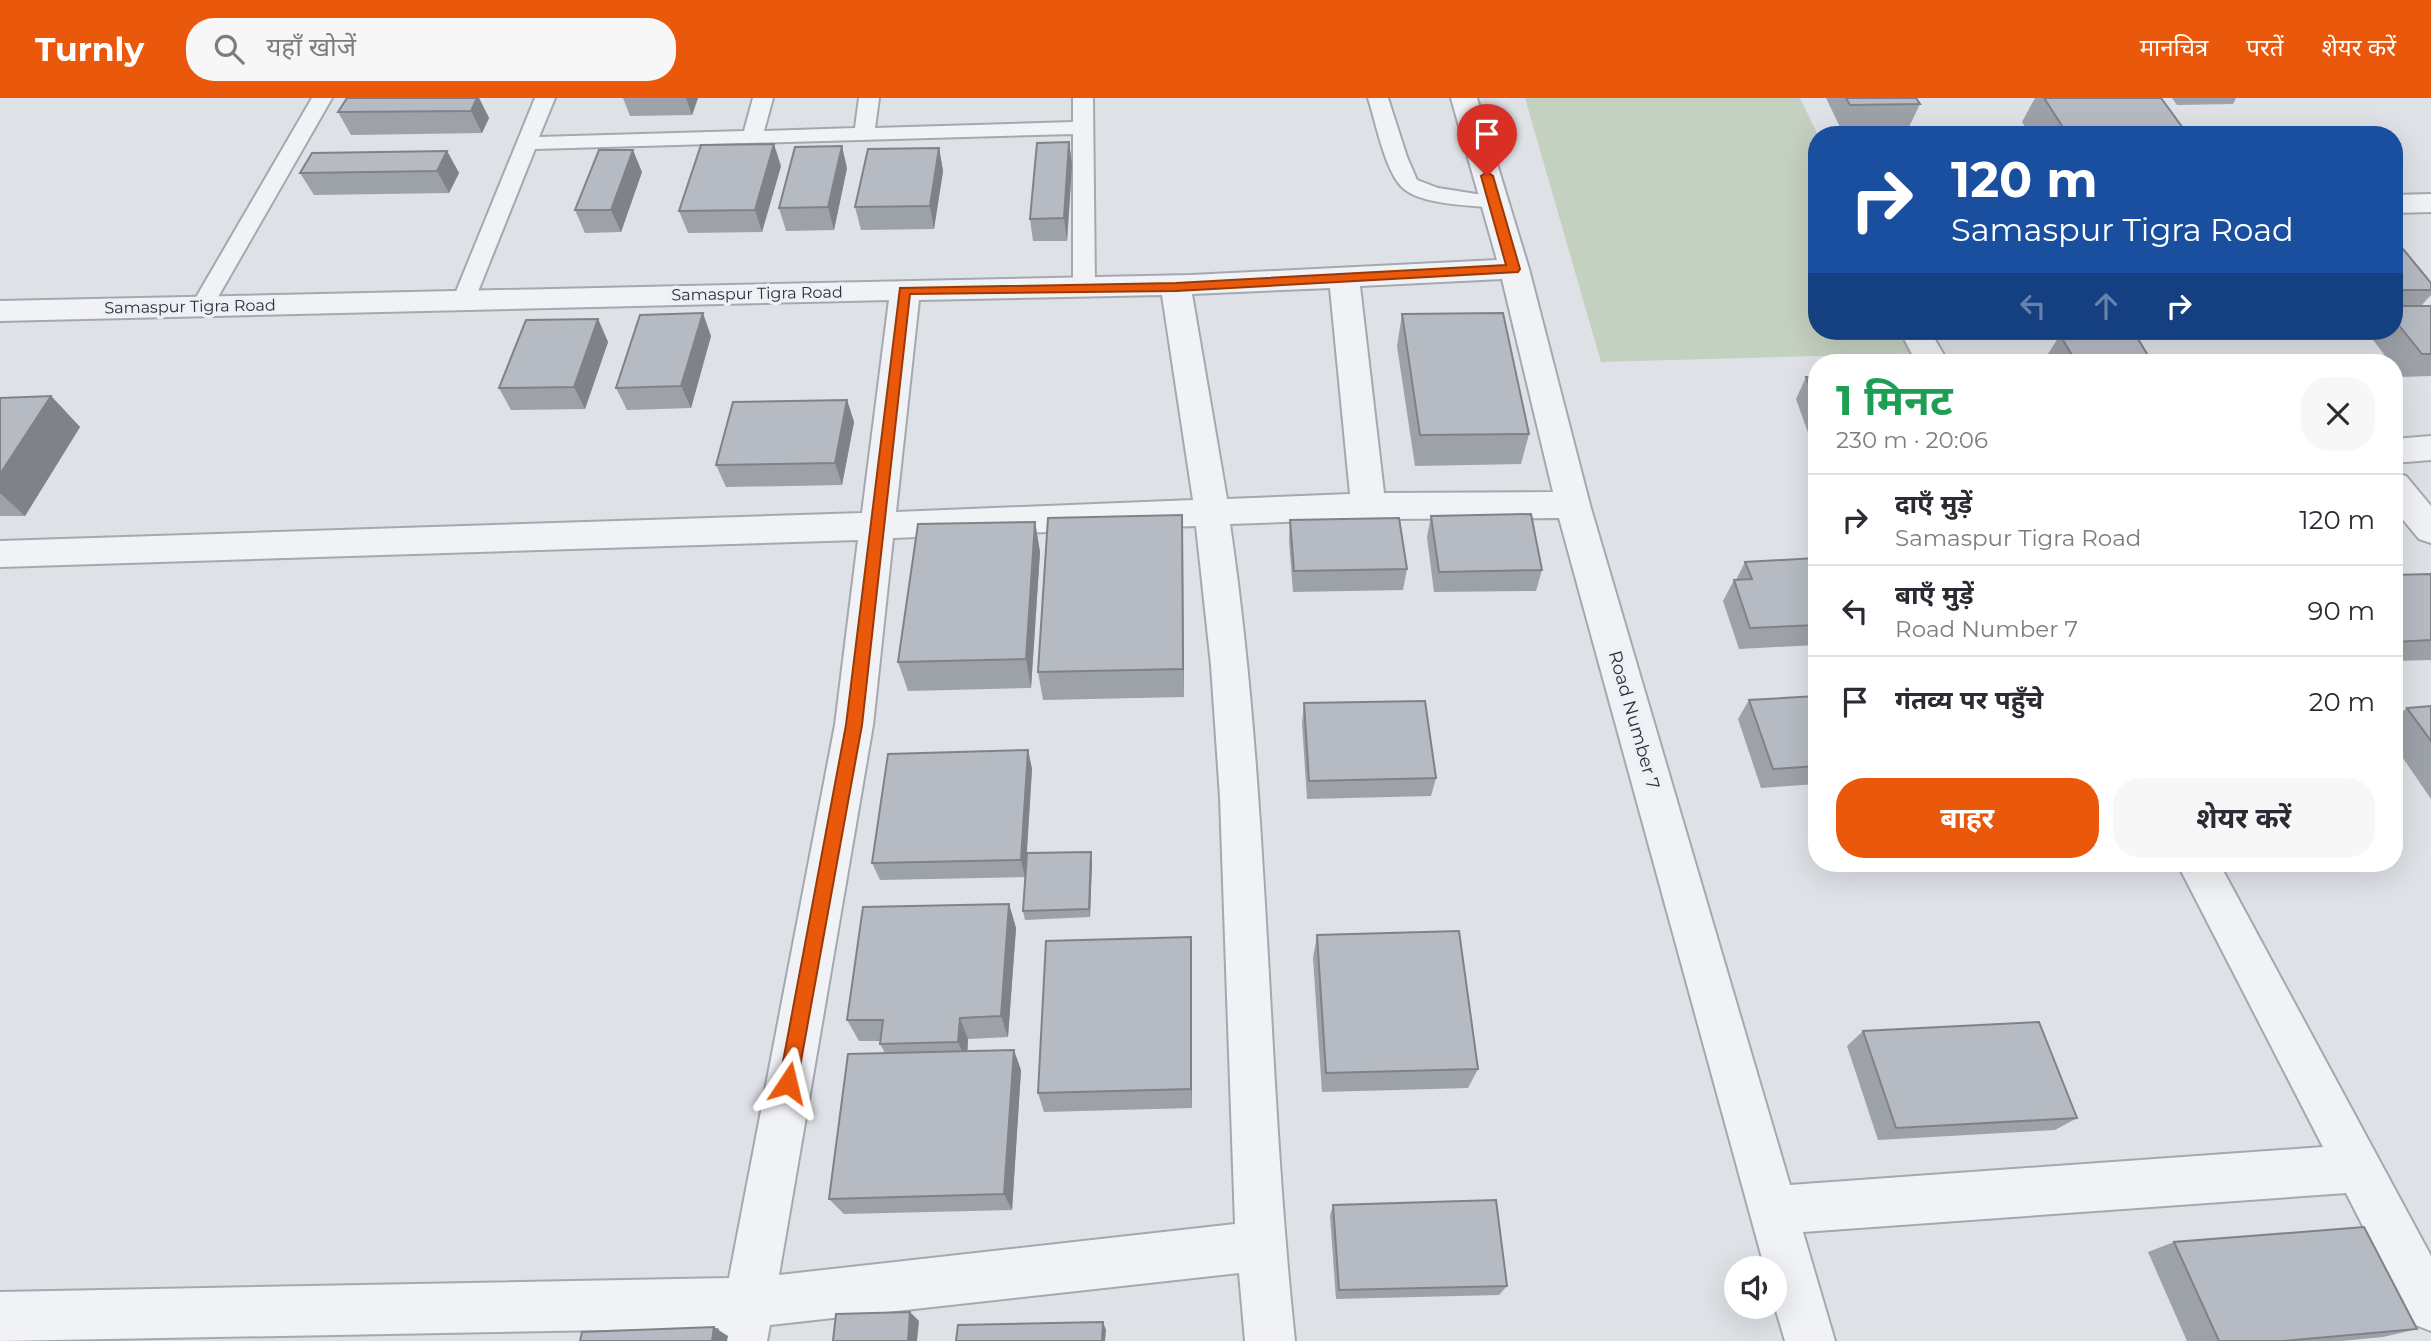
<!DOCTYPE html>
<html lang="hi">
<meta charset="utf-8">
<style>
:root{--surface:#fff;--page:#f7f7f7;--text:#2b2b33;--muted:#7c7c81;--line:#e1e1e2;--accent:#ea580c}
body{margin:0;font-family:Montserrat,"Noto Sans Devanagari",sans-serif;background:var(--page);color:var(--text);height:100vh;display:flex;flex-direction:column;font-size:26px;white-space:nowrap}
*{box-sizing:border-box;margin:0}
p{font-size:23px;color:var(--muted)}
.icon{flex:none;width:38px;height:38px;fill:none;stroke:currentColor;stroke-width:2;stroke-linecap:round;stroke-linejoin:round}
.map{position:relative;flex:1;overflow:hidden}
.sheet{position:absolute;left:1808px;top:256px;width:595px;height:518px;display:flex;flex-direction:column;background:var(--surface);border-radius:28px;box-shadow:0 7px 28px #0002}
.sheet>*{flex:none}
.guide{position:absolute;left:1808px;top:28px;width:595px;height:214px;border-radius:28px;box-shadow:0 7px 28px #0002;background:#1a4fa0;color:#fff;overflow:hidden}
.fabs{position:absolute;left:1724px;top:1158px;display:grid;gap:14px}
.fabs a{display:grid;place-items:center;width:63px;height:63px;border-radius:50%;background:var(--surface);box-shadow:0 7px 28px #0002;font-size:35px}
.pin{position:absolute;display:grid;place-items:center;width:60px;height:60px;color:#fff;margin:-72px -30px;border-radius:50% 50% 50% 0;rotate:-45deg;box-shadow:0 0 7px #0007}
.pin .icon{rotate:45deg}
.me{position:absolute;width:77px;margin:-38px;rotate:10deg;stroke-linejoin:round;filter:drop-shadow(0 0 5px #0008)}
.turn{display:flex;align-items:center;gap:24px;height:147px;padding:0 28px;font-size:32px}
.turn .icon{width:91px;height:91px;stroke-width:2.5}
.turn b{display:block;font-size:49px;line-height:60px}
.lanes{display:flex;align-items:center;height:66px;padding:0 28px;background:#0003;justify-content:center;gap:35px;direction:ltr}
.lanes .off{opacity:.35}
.round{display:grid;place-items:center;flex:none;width:74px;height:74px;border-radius:28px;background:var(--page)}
.headline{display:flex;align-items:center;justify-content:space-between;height:119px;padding:0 28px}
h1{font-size:42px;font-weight:700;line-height:52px;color:#1e9e55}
.action{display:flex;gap:14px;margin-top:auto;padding:14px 28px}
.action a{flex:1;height:80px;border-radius:28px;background:var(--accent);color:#fff;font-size:28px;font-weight:700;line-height:80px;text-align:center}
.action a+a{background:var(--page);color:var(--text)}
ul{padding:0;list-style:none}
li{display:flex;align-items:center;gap:21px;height:91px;padding:0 28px;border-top:2px solid var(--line)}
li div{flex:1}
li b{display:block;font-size:26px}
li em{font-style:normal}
header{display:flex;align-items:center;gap:42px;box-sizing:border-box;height:98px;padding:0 35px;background:var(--accent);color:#fff}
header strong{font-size:33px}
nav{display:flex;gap:38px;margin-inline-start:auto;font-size:24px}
.search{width:490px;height:63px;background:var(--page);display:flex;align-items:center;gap:18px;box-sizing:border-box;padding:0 24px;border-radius:28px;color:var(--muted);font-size:26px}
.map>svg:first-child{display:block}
.green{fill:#c4d0c0}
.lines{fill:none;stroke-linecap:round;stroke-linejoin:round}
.lane-casing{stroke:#a4a8b0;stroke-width:4}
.street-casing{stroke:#a4a8b0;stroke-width:4}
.lane{fill:#f1f2f5;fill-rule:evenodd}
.street{fill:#f1f2f5;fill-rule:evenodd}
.wall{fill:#9da1a8}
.shaded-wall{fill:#7f8388}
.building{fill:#b6bbc3;stroke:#7f8388;stroke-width:2}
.route{fill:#ea580c;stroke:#983908;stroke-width:2}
.labels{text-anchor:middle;stroke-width:7;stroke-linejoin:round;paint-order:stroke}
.far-street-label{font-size:16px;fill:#29303c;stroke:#edf0f4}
.street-label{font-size:18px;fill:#29303c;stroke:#edf0f4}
</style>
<header>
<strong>Turnly</strong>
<div class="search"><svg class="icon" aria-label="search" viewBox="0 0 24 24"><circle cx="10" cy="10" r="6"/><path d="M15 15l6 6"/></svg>यहाँ खोजें</div>
<nav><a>मानचित्र</a><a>परतें</a><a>शेयर करें</a></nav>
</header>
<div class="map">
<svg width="2431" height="1243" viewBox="0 0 2431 1243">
<rect width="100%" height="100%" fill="#dee1e6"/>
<!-- green -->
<path class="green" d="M1525 0H1800L1818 37 1816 233H1915L1926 255 1601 264Z"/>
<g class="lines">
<!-- lane casing -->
<g class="lane-casing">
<g id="lane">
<path d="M312 0H332L210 213 202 215 194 213 191 208Z"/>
<path d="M535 0H555L539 39 744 33 753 0H773L764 33 855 30 859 0H879L875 30 1073 24V0H1093L1095 188 1092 193H1076L1073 188V36L535 51 475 201 472 206 464 208 456 206 453 201Z"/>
<path d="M1368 0H1388L1407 59 1417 82 1438 90 1502 100 1505 104 1502 108 1495 110C1471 107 1423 107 1404 91 1385 75 1376 24 1368 0Z"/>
</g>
</g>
<!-- street casing -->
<g class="street-casing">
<g id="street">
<path d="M1451 0H1477L1529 171 1590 407 1790 1087 2323 1049 2177 765H2219L2431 1158V1233L2413 1226 2346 1095 1803 1134 1835 1243H1785L1774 1206V1171H1765L1559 420 1368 421 1230 426C1270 698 1266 971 1295 1243H1245L1239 1175 770 1227 767 1243H717L719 1230 0 1243V1194L729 1180 835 627 858 442 0 469V443L862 415 889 202 0 223V203L1191 177 1497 162ZM1502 181 1553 394 1384 395 1360 188ZM1330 190 1350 396 1227 401 1192 196ZM1162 197 1193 402 896 414 919 202ZM1196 428 1211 567 1220 699 1235 1126 779 1177 873 627 893 440Z"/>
<path d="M2431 96V114L2394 115V97Z"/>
<path d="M1900 233H1930L1948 264H1916Z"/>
<path d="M2431 338V362L2394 365V341Z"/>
<path d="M2394 375 2406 378 2431 408V445L2419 441 2394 411Z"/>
</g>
</g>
<!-- lane -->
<use href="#lane" class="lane"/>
<!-- street -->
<use href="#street" class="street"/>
</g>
<!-- wall -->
<g class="wall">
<path d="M347 0H479L489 20 482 35 351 37 338 14Z"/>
<path d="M623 0H698L692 17 630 18Z"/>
<path d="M1826 0H1916L1920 6 1909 29H1840Z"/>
<path d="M2035 0H2161L2188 37H2030L2022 24Z"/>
<path d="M2172 0H2236L2233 6 2177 7Z"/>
<path d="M1069 44 1072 67 1067 143H1033L1030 121Z"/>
<path d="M939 50 943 73 934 131 861 132 855 109Z"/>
<path d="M447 53 459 75 449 95 314 97 300 75Z"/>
<path d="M781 68 762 134 688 135 679 113Z"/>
<path d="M847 70 834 132 786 133 779 110Z"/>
<path d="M642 74 621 134 585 135 575 112Z"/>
<path d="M2394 140 2431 185V197L2421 208H2431V278L2401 279 2394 270V264H2390L2366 233H2394Z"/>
<path d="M1402 216 1529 336 1521 366 1415 368 1397 248Z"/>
<path d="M598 221 608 244 585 311 511 312 499 290Z"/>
<path d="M2060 237 2152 264H2048L2046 259Z"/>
<path d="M711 238 691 310 627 312 616 290Z"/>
<path d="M1806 279H1816V357L1796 301Z"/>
<path d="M51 298 80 329 25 418H0V300Z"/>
<path d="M847 302 854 324 842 387 726 389 716 367Z"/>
<path d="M1182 417 1184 599 1043 602 1038 574Z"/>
<path d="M1431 418 1542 472 1536 493 1434 494 1427 439Z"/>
<path d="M1290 422 1407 471 1403 492 1293 494 1289 443Z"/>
<path d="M1035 424 1040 454 1031 590 908 593 898 564Z"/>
<path d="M1816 460V547L1739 551 1723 503 1734 482H1736L1745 464Z"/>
<path d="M2431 476V562L2394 563V477Z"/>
<path d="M1816 598V686L1761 690 1738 621 1749 602Z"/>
<path d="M1304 605 1436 680 1431 698 1307 701 1302 625Z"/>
<path d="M2431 608V701L2394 647V620L2407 610Z"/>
<path d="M1028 652 1032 671 1027 755 1092 763 1090 819 1025 822 1023 813 1025 779 880 782 872 765Z"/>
<path d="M1009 806 1016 830 1008 939 968 941 967 953 1021 972 1012 1112 844 1116 829 1101 885 955 880 946V943H859L847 922Z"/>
<path d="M1317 837 1478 971 1468 990 1322 994 1313 860Z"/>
<path d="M1191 839 1192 1010 1044 1014 1038 995Z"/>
<path d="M1863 933 2077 1020 2055 1032 1878 1042 1847 948Z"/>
<path d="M1333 1107 1507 1188 1499 1197 1336 1201 1330 1118Z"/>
<path d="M2174 1144 2417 1231 2383 1239 2341 1243H2187L2148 1154Z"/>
</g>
<!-- shaded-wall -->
<g class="shaded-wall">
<path d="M477 0H479L489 20 482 35 471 13Z"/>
<path d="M686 0H698L692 17Z"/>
<path d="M1069 44 1072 67 1067 143 1064 120Z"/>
<path d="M774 46 781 68 762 134 755 112Z"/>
<path d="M842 48 847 70 834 132 828 109Z"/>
<path d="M939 50 943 73 934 131 930 108Z"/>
<path d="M633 52 642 74 621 134 611 112Z"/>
<path d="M447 53 459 75 449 95 437 73Z"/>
<path d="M703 215 711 238 691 310 681 288Z"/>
<path d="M598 221 608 244 585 311 574 289Z"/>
<path d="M51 298 80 329 25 418 0 395V376Z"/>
<path d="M847 302 854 324 842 387 835 365Z"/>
<path d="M1182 417 1183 447 1184 599 1183 571Z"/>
<path d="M1035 424 1040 454 1031 590 1026 561Z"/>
<path d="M1028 652 1032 671 1025 779 1021 762Z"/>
<path d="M1091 754 1092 763 1090 819 1089 811Z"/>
<path d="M1009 806 1016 830 1008 939 1001 918Z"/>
<path d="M1191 839V862L1192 1010 1191 991Z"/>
<path d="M960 920 968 941 967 964 958 944Z"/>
<path d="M1014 952 1021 972 1012 1112 1004 1096Z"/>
<path d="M910 1214 919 1223 917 1243H908Z"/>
<path d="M1103 1224 1106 1232 1105 1243H1102Z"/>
<path d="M714 1229 728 1238 727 1243H712Z"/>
</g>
<!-- building -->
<g class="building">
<path d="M347 0H477L471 13 338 14Z"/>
<path d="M1846 0H1916L1920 6 1850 7Z"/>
<path d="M2044 0H2161L2188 37H2068Z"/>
<path d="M1069 44 1064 120 1030 121 1037 45Z"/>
<path d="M774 46 755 112 679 113 701 47Z"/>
<path d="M842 48 828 109 779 110 795 49Z"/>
<path d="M939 50 930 108 855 109 868 51Z"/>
<path d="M599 52H633L611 112H575Z"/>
<path d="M447 53 437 73 300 75 312 55Z"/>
<path d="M2394 140 2431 185V192H2394Z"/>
<path d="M2394 208H2431V256H2422L2394 221Z"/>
<path d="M703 215 681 288 616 290 640 217Z"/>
<path d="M1503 215 1529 336 1420 337 1402 216Z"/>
<path d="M598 221 574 289 499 290 526 222Z"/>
<path d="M2135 236 2152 264H2076L2060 237Z"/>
<path d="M1806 279H1816V305Z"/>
<path d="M51 298 0 376V300Z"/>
<path d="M847 302 835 365 716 367 733 304Z"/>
<path d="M1531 416 1542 472 1439 474 1431 418Z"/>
<path d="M1182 417 1183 571 1038 574 1048 420Z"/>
<path d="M1399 420 1407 471 1294 473 1290 422Z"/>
<path d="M1035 424 1026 561 898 564 918 426Z"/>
<path d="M1816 460V527L1750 530 1734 482 1752 481 1745 464Z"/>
<path d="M2431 476V542L2394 544V477Z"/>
<path d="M1816 598V668L1773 671 1749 602Z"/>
<path d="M1425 603 1436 680 1309 683 1304 605Z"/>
<path d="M2431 608V643L2407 610Z"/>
<path d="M1028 652 1021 762 872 765 888 656Z"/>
<path d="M1091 754 1089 811 1023 813 1027 755Z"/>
<path d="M1009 806 1001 918 960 920 958 944 880 946 883 922H847L863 809Z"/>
<path d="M1459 833 1478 971 1326 975 1317 837Z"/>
<path d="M1191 839V991L1038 995 1046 843Z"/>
<path d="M2039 924 2077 1020 1896 1030 1863 933Z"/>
<path d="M1014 952 1004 1096 829 1101 848 956Z"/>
<path d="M1496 1102 1507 1188 1339 1192 1333 1107Z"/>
<path d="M2364 1129 2417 1231 2283 1243H2219L2174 1144Z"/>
<path d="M910 1214 908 1243H833L836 1216Z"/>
<path d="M1103 1224 1102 1243H956L958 1227Z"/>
<path d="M714 1229 712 1243H580L582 1234Z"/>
</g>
<!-- route -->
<path class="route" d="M1487 74 1493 78 1520 171 1518 174 1176 193 910 196 862 627 797 985 795 991 788 994 781 991 779 985 846 627 900 190 1176 185 1506 167 1481 78Z"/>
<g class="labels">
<!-- far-street labels -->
<g class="far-street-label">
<text transform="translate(757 195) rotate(-1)" y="6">Samaspur Tigra Road</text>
<text transform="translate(190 208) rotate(-1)" y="6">Samaspur Tigra Road</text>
</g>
<!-- street labels -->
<g class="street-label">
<text transform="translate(1634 622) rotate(74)" y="6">Road Number 7</text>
</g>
</g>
</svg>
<div class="fabs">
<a><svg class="icon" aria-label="sound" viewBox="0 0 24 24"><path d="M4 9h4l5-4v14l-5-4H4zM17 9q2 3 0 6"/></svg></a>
</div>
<div class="pin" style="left:1487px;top:78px;background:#d93025"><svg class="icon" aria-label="arrive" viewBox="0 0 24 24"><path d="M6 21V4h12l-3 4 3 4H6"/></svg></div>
<svg class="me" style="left:788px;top:985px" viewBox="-20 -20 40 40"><path d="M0-17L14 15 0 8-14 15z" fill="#ea580c" stroke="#fff" stroke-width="4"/></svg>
<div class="guide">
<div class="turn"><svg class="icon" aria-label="right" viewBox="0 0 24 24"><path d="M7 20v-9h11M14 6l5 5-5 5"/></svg><div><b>120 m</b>Samaspur Tigra Road</div></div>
<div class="lanes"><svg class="icon off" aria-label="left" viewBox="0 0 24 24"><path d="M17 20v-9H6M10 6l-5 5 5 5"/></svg><svg class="icon off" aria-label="ahead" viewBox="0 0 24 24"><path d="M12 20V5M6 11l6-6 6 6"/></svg><svg class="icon" aria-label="right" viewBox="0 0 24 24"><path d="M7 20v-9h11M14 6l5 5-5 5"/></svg></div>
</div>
<section class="sheet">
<div class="headline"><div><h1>1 मिनट</h1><p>230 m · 20:06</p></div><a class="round"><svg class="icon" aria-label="close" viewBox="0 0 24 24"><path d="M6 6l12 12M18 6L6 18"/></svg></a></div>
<ul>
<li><svg class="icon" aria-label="right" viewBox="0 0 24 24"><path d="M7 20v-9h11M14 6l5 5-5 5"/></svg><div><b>दाएँ मुड़ें</b><p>Samaspur Tigra Road</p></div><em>120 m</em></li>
<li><svg class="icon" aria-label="left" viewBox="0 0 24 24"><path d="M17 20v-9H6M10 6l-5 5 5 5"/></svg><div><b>बाएँ मुड़ें</b><p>Road Number 7</p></div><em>90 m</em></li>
<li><svg class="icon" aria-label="arrive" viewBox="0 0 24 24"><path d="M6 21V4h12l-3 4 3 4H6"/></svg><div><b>गंतव्य पर पहुँचे</b></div><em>20 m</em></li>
</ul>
<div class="action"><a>बाहर</a><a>शेयर करें</a></div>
</section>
</div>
